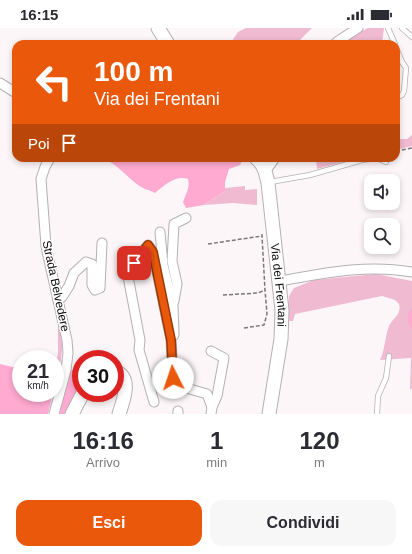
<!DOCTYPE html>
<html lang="it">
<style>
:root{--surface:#fff;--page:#f7f7f7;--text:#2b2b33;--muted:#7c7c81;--accent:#ea580c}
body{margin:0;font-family:Arial,sans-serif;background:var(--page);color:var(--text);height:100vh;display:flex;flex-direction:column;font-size:15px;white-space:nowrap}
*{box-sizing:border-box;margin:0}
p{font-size:13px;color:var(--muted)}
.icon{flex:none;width:22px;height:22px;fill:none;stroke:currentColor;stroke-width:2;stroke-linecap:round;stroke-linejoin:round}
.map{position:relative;height:386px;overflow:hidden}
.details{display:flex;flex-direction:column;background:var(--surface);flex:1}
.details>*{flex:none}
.top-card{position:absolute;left:12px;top:12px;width:388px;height:122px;border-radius:12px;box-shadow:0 2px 6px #0003;background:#ea580c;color:#fff;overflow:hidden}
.controls{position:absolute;left:364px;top:146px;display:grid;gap:8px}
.controls a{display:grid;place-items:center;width:36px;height:36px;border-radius:8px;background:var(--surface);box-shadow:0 2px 6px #0003;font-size:20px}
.speed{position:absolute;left:12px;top:322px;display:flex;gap:8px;font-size:20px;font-weight:700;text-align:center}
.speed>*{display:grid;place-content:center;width:52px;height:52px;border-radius:50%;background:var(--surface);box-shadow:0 2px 6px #0003;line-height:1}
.speed small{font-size:10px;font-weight:400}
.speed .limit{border:6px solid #d22;background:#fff;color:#111}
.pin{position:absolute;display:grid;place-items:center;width:34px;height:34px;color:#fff;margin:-17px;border-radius:8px;box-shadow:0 2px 6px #0006}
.me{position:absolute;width:44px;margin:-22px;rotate:356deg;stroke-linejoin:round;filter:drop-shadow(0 0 3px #0008)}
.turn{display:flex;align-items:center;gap:14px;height:84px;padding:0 16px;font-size:18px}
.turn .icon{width:52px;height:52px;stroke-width:2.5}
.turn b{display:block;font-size:28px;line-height:34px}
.then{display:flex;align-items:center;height:38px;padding:0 16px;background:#0003;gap:8px;font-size:15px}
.eta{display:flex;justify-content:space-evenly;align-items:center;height:68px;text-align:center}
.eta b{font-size:24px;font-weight:700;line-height:28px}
.button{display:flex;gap:8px;margin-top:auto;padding:8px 16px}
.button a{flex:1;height:46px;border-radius:12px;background:var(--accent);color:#fff;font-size:16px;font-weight:700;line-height:46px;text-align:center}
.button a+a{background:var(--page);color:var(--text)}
.status{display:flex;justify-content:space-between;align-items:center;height:28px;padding:0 20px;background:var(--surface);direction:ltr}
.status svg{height:11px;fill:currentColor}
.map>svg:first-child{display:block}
.green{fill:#f0bad1}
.forest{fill:#ffaad1}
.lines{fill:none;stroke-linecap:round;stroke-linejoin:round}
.service-casing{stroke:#b6b0b2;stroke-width:6}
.minor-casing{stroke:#b6b0b2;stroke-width:11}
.secondary-casing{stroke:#b6b0b2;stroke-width:15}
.path{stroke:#7c7779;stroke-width:1.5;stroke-dasharray:4 2;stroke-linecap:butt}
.service{stroke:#fff;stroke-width:4.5}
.minor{stroke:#fff;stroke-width:9}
.secondary{stroke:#fff;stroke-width:13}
.route-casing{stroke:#983908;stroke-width:10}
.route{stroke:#ea580c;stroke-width:7}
.labels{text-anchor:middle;stroke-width:3;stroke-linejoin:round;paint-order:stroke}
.street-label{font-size:12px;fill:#0d0b0c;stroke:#fff}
</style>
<div class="status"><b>16:15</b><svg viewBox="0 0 49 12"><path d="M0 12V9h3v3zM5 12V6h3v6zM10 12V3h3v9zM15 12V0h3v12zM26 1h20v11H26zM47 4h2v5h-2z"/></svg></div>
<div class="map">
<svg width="412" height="386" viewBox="0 0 412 386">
<rect width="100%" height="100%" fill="#fdf6f9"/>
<!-- green -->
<g class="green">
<path d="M246 0H312L296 16H234L232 13 238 4Z"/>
<path d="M368 0H384L382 16H342L347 11Z"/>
<path d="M412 107V118L396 122V111H407Z"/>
<path d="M316 130H358L317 141Z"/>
<path d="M245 158V162L257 161V177L233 175 204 177 225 163V160Z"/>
<path d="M376 246 412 253V360L410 362 411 330 380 332C382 328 383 324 384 319 386 312 386 305 389 298 393 290 402 286 399 276L395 272 382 268 295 286 293 293H289L288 284 289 268 294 260 314 252Z"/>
<path d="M58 296C64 312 63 328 58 343H55L58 324Z"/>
</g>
<!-- forest -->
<g class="forest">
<path d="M102 130H242V133L240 137 229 141 225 154V163L204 177 186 180 183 174C186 166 190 160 188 151 175 147 165 157 155 165 150 162 143 161 138 157 126 148 116 135 102 130Z"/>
<path d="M412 280V301C405 295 407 286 412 280Z"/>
<path d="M0 336 21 341V365H53L48 386H0Z"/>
<path d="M80 340 81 341V359L69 386H56L70 344 74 341Z"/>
</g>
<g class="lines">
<!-- service casing -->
<g class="service-casing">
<g id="service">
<path d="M388 0 395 16"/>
<path d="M402 0 412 9"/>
<path d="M396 20 402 34 406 40 404 63 402 67 400 68 396 69"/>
<path d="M270 154 310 147 362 132 377 130 386 134"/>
<path d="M377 386 378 368 386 350 389 328"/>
</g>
</g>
<!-- minor casing -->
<g class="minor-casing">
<g id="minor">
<path d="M335 16 338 13 358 0"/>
<path d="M0 55 16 65"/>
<path d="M50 130 45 139 41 151 46 218 48 228 67 312 68 325 66 342 54 386"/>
<path d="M265 144 275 130"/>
<path d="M160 204 163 237 173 278 174 306V307"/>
<path d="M280 253C325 245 366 236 412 244"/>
<path d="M58 272 62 269 69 258 74 245 86 234 92 236V257L95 262 100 260 102 215"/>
<path d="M174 273 177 256 172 233 174 196 186 190"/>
<path d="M154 374 139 322 140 312 127 243 148 217 153 224 171 312 173 350 183 359 207 366 212 379"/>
<path d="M178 383V386"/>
<path d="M211 386 212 379 217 368 224 330 211 323"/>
</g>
</g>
<!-- secondary casing -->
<g class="secondary-casing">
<g id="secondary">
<path d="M158 0 168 16"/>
<path id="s1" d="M256 130C264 136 266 146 268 155L282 282 281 311 269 386"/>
<path d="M115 343C133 350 123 373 119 386"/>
<path d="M72 386 83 365"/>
</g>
</g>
<!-- path -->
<g class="path">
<path d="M396 123 412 120"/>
<path d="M208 216 262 208V206"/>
<path d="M223 267 258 265 265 262"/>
<path d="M244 300 264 297 267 286 265 262 262 208"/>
</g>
<!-- service -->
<use href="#service" class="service"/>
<!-- minor -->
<use href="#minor" class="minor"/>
<!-- secondary -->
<use href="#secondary" class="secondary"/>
</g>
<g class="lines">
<!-- route casing -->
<g class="route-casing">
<path id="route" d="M134 235 148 217 153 224 171 312 173 350"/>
</g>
<!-- route -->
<use href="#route" class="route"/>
</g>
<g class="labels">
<!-- street labels -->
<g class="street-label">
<text dy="4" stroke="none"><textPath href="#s1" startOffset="131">Via dei Frentani</textPath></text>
<text transform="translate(56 258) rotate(78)" y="4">Strada Belvedere</text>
</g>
</g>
</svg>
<div class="controls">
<a><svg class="icon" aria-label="sound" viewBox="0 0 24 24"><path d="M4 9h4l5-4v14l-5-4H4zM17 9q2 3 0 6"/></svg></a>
<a><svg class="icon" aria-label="search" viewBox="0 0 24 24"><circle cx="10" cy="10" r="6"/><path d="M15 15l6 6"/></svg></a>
</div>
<div class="speed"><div>21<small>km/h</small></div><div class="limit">30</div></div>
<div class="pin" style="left:134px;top:235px;background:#d93025"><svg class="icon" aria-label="arrive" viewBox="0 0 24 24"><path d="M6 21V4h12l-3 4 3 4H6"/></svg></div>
<svg class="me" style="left:173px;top:350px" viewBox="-20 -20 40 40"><circle r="19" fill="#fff"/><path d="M0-13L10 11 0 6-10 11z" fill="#ea580c"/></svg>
<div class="top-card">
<div class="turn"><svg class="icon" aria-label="left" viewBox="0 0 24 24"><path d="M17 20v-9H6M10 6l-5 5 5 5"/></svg><div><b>100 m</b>Via dei Frentani</div></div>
<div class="then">Poi<svg class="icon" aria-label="arrive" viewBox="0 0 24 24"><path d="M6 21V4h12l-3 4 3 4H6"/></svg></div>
</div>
</div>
<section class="details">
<div class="eta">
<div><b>16:16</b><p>Arrivo</p></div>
<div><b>1</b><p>min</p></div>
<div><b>120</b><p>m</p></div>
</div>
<div class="button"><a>Esci</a><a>Condividi</a></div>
</section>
